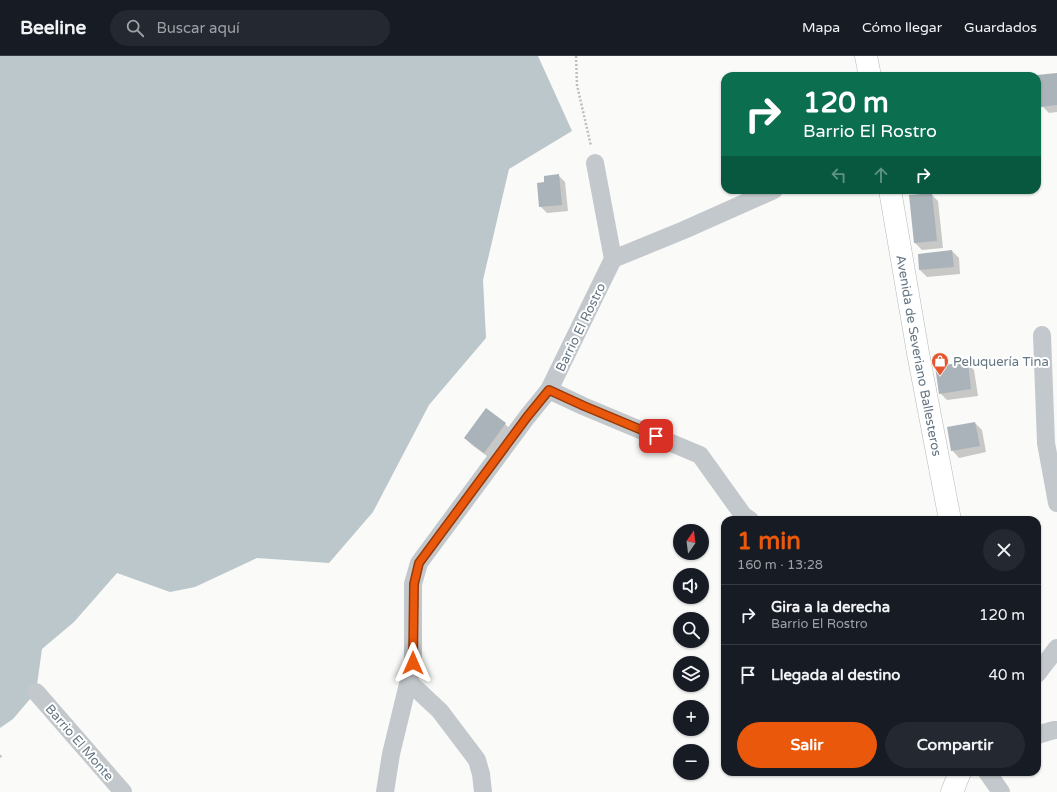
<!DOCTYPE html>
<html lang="es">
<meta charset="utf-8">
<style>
:root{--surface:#171b24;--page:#242831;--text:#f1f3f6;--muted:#9ea1a6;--line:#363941;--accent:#ea580c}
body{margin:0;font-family:"Varela Round",sans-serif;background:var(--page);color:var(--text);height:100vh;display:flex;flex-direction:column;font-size:15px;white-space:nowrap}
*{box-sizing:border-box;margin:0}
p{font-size:13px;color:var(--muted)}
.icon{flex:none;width:22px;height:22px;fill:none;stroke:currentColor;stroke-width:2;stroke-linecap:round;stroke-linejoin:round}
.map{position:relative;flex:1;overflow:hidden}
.side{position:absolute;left:721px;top:460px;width:320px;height:260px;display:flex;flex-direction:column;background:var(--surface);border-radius:12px;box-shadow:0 1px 3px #0004}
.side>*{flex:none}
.hud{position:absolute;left:721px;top:16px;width:320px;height:122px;border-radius:12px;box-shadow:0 1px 3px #0004;background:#0b6e4f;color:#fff;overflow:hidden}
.needle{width:26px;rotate:14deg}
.fabs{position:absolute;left:673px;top:468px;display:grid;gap:8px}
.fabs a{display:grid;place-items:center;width:36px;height:36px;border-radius:50%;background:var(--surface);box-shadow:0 1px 3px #0004;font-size:20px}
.pin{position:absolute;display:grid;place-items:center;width:34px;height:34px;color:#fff;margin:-17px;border-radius:8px;box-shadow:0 2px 6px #0006}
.me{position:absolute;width:44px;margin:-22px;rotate:0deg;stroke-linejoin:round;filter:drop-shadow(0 0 3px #0008)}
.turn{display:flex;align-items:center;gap:14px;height:84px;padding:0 16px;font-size:18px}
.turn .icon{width:52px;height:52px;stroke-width:2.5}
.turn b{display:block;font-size:28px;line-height:34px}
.lanes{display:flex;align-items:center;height:38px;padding:0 16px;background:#0003;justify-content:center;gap:20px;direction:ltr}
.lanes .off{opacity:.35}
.round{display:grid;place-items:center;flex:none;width:42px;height:42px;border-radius:21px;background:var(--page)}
.summary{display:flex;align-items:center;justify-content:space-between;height:68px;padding:0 16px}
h1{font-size:24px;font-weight:700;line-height:30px;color:var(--accent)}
.button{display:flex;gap:8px;margin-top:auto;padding:8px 16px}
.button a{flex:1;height:46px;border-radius:24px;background:var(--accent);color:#fff;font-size:16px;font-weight:700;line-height:46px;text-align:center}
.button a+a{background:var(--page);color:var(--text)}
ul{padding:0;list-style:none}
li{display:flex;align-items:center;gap:12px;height:60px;padding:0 16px;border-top:1px solid var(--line)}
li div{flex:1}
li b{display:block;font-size:15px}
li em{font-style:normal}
header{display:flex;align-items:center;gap:24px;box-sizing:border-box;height:56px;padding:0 20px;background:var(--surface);border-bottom:1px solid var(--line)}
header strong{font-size:19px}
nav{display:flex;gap:22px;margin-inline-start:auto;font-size:14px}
.search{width:280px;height:36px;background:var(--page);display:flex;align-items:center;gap:10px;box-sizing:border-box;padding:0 14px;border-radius:22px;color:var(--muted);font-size:15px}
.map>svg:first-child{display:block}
.water{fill:#bbc7cb}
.shadow{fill:#0003}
.building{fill:#aab3b9}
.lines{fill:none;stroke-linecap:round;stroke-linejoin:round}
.primary-casing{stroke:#b5babe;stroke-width:23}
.path{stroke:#bbbfc2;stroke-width:2.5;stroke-dasharray:2 2;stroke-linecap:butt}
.street{stroke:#c3c8cc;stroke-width:18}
.primary{stroke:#fff;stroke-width:22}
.route-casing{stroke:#983908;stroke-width:10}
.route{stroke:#ea580c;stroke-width:7}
.labels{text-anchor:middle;stroke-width:4;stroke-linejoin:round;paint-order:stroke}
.street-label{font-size:13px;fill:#657683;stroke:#fff}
.poi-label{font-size:13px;fill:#657683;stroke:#fff;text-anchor:start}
</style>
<header>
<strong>Beeline</strong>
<div class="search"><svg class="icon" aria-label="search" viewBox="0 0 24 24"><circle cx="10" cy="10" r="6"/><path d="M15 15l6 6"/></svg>Buscar aquí</div>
<nav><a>Mapa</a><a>Cómo llegar</a><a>Guardados</a></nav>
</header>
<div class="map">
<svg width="1057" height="736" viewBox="0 0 1057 736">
<rect width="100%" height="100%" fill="#fafaf8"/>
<!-- water -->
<path class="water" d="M0 0H538L572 75 509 113 483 224 486 282 429 349 373 456 329 507 257 502 195 531 170 536 117 517 74 566 42 593 36 636 13 663 0 672Z"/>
<!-- shadow -->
<g class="shadow">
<path d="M1057 18V56L1049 57 1042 50Z"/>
<path d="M558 119 565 126 568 155 547 157 540 150Z"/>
<path d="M931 138 938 145 943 192 922 194 915 187 910 140Z"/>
<path d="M952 195 959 202 960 218 927 221 920 214Z"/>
<path d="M967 307 974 314 978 340 947 344 940 337Z"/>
<path d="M975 367 982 374 986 396 959 402 952 394Z"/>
<path d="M505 368 512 375 491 403 472 389 465 382Z"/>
</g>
<!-- building -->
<g class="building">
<path d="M1057 17V49L1041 51 1037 19Z"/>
<path d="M559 118 562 149 539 151 537 127 544 126V120Z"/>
<path d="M932 137 937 185 914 187 909 139Z"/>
<path d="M952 194 954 211 919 214 918 198Z"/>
<path d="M968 306 971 333 939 338 935 310Z"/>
<path d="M486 352 506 367 484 397 464 382Z"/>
<path d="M975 366 980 390 951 395 947 371Z"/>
</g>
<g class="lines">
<!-- primary casing -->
<g class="primary-casing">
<g id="primary">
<path d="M866 0 870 20"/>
<path id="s1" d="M890 134 918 297 950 464"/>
<path d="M952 736 960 716"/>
</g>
</g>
<!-- path -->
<g class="path">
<path d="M576 0 577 29 591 90"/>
<path d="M0 701 2 698"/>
</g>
<!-- street -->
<g class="street">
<path d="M613 203 684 174 774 134"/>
<path d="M1042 279 1046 387 1057 447"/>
<path d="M549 334 583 350 700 399 743 459 750 464"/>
<path d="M1037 618 1057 592"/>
<path d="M409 626 440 655 477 704 481 718 483 736"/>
<path d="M36 636 123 736"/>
<path d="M1037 679 1054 674H1057"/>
<path d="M987 716 1001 736"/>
<path d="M385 736 391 698 413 607V528L419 507 527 361 549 334 613 203 595 107"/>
</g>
<!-- primary -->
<use href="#primary" class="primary"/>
</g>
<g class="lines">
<!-- route casing -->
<g class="route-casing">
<path id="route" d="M413 607 414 528 419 507 527 361 549 334 584 350 656 380"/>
</g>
<!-- route -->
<use href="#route" class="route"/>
</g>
<!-- icons -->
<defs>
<g id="shop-pin" transform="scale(0.9)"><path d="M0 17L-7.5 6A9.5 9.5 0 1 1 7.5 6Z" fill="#e4572e" stroke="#fff"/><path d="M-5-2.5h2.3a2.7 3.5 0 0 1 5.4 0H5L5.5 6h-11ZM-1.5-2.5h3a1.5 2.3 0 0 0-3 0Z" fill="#fff"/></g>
</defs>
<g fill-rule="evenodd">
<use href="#shop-pin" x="940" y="305"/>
</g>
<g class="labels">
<!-- street labels -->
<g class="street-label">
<text transform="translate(580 271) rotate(-64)" y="5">Barrio El Rostro</text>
<text dy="5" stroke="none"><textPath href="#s1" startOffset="168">Avenida de Severiano Ballesteros</textPath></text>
<text transform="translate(80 686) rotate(49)" y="5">Barrio El Monte</text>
</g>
<!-- poi labels -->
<g class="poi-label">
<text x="953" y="310">Peluquería Tina</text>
</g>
</g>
</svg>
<div class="fabs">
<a><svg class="needle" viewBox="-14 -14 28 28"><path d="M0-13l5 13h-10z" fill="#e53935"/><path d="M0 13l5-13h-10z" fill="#9ea1a6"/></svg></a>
<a><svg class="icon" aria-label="sound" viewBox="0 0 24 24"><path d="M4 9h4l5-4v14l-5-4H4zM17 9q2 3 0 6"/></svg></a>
<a><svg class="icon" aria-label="search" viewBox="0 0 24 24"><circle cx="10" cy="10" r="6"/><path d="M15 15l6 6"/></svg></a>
<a><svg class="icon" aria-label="layers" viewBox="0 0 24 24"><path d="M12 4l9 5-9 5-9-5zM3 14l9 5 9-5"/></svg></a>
<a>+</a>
<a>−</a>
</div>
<div class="pin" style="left:656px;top:380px;background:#d93025"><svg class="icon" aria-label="arrive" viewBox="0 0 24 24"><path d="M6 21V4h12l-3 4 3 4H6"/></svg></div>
<svg class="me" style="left:413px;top:607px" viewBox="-20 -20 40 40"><path d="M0-17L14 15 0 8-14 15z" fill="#ea580c" stroke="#fff" stroke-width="4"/></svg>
<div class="hud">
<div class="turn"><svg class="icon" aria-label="right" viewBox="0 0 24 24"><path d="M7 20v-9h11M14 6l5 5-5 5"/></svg><div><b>120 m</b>Barrio El Rostro</div></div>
<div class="lanes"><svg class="icon off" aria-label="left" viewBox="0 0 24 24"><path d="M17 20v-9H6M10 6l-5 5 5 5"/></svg><svg class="icon off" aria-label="ahead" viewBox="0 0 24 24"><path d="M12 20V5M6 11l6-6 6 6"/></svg><svg class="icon" aria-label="right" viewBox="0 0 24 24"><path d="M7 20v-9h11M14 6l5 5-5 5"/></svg></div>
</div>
<section class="side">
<div class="summary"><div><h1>1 min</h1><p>160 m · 13:28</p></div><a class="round"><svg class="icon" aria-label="close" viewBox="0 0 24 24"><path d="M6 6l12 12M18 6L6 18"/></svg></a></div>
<ul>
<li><svg class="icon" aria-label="right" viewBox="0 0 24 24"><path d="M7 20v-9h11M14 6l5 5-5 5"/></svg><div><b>Gira a la derecha</b><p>Barrio El Rostro</p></div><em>120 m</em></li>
<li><svg class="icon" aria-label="arrive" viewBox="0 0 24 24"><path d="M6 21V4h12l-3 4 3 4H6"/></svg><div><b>Llegada al destino</b></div><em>40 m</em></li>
</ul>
<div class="button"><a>Salir</a><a>Compartir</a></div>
</section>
</div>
